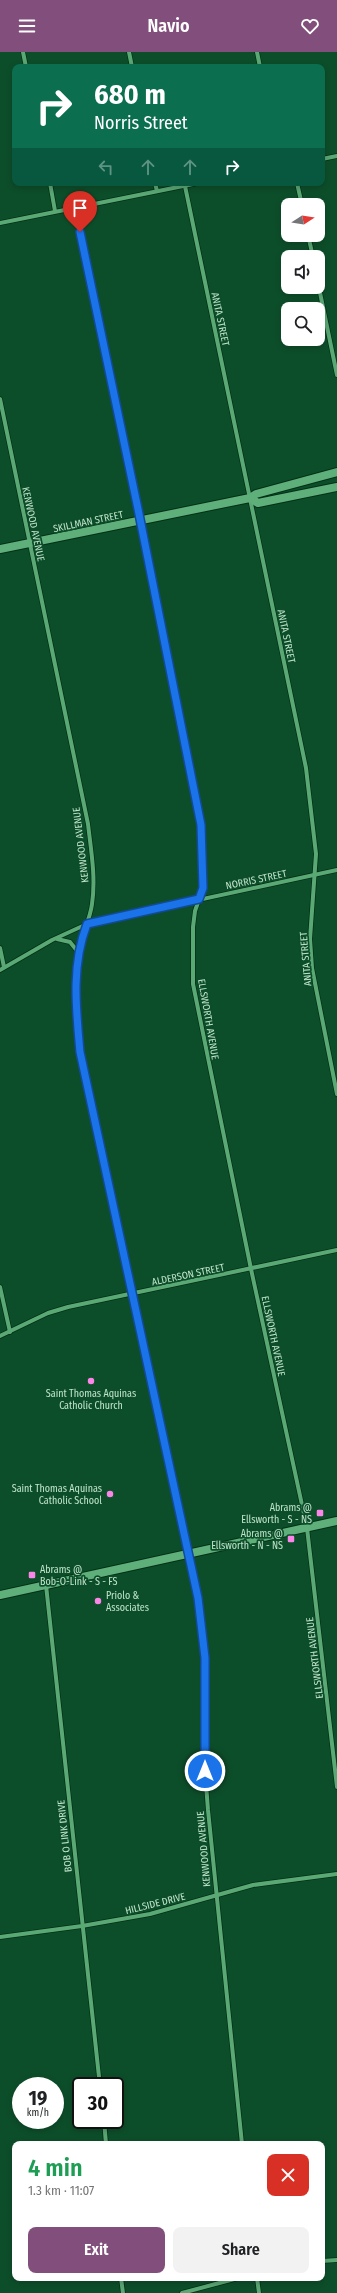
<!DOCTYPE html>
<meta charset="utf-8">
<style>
:root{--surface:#fff;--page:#f2f2f2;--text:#202124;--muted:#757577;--accent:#824f7c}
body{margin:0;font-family:"Fira Sans Condensed",sans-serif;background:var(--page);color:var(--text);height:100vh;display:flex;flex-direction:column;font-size:15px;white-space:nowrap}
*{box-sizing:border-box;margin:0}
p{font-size:13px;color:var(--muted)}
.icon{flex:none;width:22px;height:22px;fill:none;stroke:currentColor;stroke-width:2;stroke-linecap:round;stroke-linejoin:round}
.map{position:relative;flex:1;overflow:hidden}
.sheet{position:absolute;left:12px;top:2089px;width:313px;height:140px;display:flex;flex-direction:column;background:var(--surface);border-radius:8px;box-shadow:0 2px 6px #0003}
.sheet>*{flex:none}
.banner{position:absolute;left:12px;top:12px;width:313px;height:122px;border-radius:8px;box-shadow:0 2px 6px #0003;background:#0b6e4f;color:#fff;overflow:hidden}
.needle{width:26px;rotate:78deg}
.tools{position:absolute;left:281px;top:146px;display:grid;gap:8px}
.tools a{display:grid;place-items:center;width:44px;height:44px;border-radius:8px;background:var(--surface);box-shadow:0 2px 6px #0003;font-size:20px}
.speed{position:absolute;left:12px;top:2025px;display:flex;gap:8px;font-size:20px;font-weight:700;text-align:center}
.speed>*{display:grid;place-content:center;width:52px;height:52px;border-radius:50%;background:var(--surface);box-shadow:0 2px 6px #0003;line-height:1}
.speed small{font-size:10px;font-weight:400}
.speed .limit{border:2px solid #111;border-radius:6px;background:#fff;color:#111}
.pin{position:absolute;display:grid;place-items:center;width:34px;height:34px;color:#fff;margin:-41px -17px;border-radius:50% 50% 50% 0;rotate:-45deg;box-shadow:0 0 4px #0007}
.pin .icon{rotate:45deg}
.me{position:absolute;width:44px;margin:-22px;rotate:0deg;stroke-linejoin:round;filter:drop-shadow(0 0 3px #0008)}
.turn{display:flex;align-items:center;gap:14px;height:84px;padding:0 16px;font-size:18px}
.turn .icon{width:52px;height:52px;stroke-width:2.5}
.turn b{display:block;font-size:28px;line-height:34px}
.lanes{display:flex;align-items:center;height:38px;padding:0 16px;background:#0003;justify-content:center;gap:20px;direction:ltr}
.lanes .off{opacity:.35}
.round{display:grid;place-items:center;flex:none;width:42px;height:42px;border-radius:8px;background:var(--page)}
.headline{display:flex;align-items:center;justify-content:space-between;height:68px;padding:0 16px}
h1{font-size:24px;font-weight:600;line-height:30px;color:#1e9e55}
.button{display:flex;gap:8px;margin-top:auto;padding:8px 16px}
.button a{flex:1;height:46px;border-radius:8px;background:var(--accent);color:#fff;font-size:16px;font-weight:600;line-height:46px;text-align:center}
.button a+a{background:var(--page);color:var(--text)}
header{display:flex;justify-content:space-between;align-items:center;height:52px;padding:0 16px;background:var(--accent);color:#fff;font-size:18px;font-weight:600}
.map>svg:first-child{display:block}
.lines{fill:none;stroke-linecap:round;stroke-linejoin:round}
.street-casing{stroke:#043017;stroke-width:5.5}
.secondary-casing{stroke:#043017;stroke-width:10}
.street{stroke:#5aa874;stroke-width:4}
.secondary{stroke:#5eaf79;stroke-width:8}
.route-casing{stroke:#114b97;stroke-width:10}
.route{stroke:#1a73e8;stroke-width:7}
.poi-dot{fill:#fa87e8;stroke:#0d4e2a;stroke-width:1.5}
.labels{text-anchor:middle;stroke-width:3.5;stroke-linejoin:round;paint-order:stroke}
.street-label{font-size:10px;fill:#bfe4c9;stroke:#0d4e2a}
.poi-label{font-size:10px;fill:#bfe4c9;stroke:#0d4e2a;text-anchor:end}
</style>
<header><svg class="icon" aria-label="menu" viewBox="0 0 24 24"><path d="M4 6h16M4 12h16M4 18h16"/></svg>Navio<svg class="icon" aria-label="heart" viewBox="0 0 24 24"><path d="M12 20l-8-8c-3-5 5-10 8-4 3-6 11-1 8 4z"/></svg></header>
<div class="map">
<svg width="337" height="2241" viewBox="0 0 337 2241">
<rect width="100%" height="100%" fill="#0d4e2a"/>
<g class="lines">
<!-- street casing -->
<g class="street-casing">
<g id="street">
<path d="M23 0 26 15"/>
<path d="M129 0 132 15"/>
<path d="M257 0 260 15"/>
<path d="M322 107 337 104"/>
<path d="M50 131 55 159"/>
<path d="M155 131 157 139"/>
<path d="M297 131 302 153"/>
<path d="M185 134 306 716 316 802 310 887 312 916 337 1042"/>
<path d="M75 156 138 457 201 773 203 836 195 859 193 875V932L251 1217 307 1476 337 1735"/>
<path d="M0 171 198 131"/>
<path d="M308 183 313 205"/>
<path d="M318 231 337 323"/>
<path d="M0 347 88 772C91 798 96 826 92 852 90 869 80 885 78 902 74 935 77 967 80 1000L199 1546 205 1606V1719L208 1758 242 2092"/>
<path d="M57 887 70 890 78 900"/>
<path d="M0 896 4 915"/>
<path d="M0 918 52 888 87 872 337 818"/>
<path d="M0 1235 10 1280"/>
<path d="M0 1284 48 1261 68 1255 337 1198"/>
<path d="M46 1533 100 2034"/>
<path d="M0 1885 82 1874 150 1862 253 1833 337 1822"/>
<path d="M104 2068 106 2092"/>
<path d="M322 2209 337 2208"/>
<path d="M121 2226 123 2241"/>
<path d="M257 2226 259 2241"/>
<path d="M182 2241 238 2226"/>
</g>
</g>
<!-- secondary casing -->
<g class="secondary-casing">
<g id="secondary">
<path d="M250 446 258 451 337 435"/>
<path d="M0 497 250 446 256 442 337 420"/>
<path d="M0 1543 337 1469"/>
</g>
</g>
<!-- street -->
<use href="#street" class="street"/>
<!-- secondary -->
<use href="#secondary" class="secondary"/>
</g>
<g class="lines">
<!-- route casing -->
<g class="route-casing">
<path id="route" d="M80 180 138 457 201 773 203 836 199 847 87 872C71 914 76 956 80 1000L198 1546 205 1606V1719"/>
</g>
<!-- route -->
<use href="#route" class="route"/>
</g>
<!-- markers -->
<g class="poi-dot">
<circle cx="91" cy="1329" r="4"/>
<circle cx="110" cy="1442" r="4"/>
<rect x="316" y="1457" width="8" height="8" rx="2"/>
<rect x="287" y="1483" width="8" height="8" rx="2"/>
<rect x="28" y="1519" width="8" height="8" rx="2"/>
<circle cx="98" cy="1549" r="4"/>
</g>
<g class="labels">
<!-- street labels -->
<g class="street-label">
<text transform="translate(221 267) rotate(78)" y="4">ANITA STREET</text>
<text transform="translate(88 469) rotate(-12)" y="4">SKILLMAN STREET</text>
<text transform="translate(34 472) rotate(78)" y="4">KENWOOD AVENUE</text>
<text transform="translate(287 584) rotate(78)" y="4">ANITA STREET</text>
<text transform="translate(80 793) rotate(-97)" y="4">KENWOOD AVENUE</text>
<text transform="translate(256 827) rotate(-12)" y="4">NORRIS STREET</text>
<text transform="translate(305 907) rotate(-95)" y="4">ANITA STREET</text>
<text transform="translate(209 967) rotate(80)" y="4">ELLSWORTH AVENUE</text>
<text transform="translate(188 1222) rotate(-12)" y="4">ALDERSON STREET</text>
<text transform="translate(274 1284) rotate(78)" y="4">ELLSWORTH AVENUE</text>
<text transform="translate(314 1606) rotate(-97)" y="4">ELLSWORTH AVENUE</text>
<text transform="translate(64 1784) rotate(-96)" y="4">BOB O LINK DRIVE</text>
<text transform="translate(203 1797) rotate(-95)" y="4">KENWOOD AVENUE</text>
<text transform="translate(155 1851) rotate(-14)" y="4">HILLSIDE DRIVE</text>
</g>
<!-- poi labels -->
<g class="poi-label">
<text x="91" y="1345" text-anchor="middle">Saint Thomas Aquinas<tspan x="91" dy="12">Catholic Church</tspan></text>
<text x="102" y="1440">Saint Thomas Aquinas<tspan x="102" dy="12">Catholic School</tspan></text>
<text x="312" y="1459">Abrams @<tspan x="312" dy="12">Ellsworth - S - NS</tspan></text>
<text x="283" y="1485">Abrams @<tspan x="283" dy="12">Ellsworth - N - NS</tspan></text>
<text x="40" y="1521" text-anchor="start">Abrams @<tspan x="40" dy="12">Bob-O-Link - S - FS</tspan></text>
<text x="106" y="1547" text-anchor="start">Priolo &amp;<tspan x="106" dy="12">Associates</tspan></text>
</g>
</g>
</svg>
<div class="tools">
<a><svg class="needle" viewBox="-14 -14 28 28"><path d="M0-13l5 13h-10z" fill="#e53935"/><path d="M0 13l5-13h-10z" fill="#757577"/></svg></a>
<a><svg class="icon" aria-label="sound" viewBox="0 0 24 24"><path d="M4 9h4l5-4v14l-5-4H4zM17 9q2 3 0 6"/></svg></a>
<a><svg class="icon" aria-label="search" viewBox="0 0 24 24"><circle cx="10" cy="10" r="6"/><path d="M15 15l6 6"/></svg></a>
</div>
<div class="speed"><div>19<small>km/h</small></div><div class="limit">30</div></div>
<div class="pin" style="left:80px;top:180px;background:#d93025"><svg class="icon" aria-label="arrive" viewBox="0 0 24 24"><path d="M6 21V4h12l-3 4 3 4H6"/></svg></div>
<svg class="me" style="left:205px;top:1719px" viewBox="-20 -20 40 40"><circle r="17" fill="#1a73e8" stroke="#fff" stroke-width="3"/><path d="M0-11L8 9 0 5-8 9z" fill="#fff"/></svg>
<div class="banner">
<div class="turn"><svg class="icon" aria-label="right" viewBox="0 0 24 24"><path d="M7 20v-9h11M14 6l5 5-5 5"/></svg><div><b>680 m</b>Norris Street</div></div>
<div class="lanes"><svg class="icon off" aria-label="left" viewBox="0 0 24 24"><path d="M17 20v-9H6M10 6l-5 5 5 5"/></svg><svg class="icon off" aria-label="ahead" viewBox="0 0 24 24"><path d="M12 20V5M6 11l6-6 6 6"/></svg><svg class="icon off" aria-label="ahead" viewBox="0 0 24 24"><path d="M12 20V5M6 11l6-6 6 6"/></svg><svg class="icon" aria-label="right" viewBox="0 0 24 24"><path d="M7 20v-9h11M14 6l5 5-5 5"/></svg></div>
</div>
<section class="sheet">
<div class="headline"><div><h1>4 min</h1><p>1.3 km · 11:07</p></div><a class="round" style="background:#d93025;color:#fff"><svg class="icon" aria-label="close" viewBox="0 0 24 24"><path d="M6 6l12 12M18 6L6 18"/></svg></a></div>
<div class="button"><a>Exit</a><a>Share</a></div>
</section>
</div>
